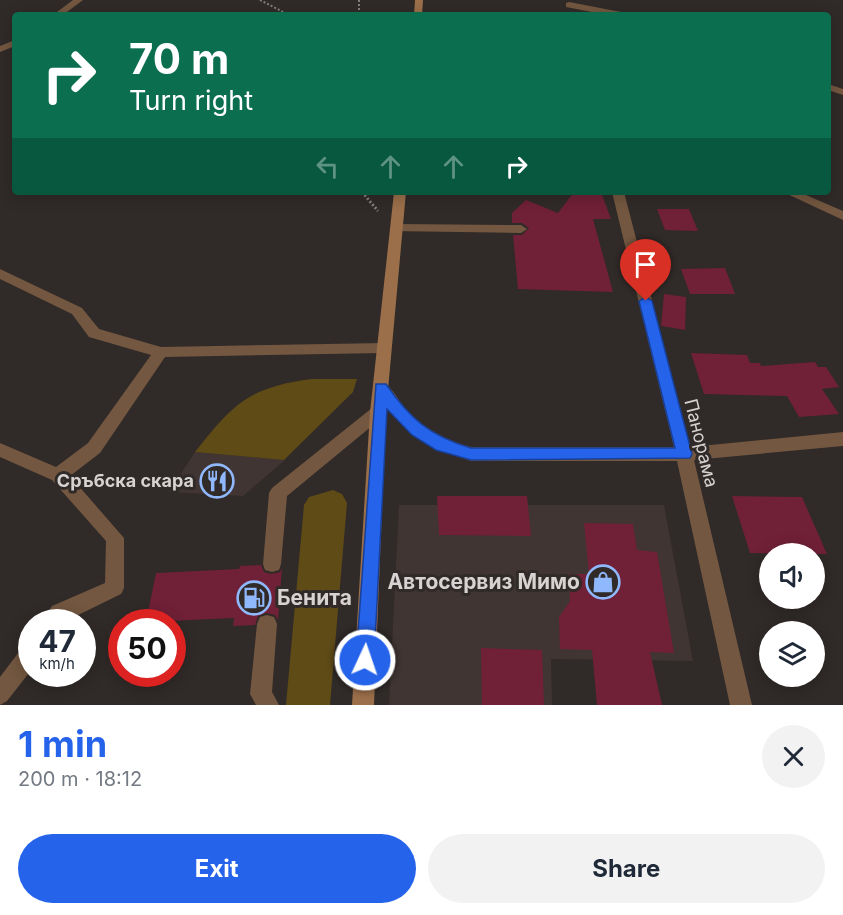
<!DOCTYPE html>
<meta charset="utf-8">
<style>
:root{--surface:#fff;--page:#f2f2f3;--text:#1f2937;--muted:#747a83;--accent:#2563eb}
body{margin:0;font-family:Inter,sans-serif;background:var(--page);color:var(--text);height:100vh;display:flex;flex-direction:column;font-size:22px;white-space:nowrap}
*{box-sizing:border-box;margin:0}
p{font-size:20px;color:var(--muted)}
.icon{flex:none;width:33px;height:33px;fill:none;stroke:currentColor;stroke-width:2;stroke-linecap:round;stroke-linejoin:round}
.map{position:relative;height:705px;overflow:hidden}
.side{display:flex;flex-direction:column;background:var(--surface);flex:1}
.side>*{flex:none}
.banner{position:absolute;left:12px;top:12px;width:819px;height:183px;border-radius:6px;box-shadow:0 3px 15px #0003;background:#0b6e4f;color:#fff;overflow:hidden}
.fabs{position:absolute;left:759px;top:543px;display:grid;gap:12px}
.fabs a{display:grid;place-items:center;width:66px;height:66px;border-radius:50%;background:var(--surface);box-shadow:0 3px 15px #0003;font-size:30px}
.speed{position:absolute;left:18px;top:609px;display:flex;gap:12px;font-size:30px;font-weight:700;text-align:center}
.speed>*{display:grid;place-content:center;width:78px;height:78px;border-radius:50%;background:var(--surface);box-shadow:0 3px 15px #0003;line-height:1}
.speed small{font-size:15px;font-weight:400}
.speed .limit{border:9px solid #d22;background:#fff;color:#111}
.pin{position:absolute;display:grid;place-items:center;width:51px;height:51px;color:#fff;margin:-62px -26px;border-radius:50% 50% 50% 0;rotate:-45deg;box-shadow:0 0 6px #0007}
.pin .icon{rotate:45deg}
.me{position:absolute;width:66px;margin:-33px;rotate:3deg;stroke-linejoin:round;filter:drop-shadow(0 0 4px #0008)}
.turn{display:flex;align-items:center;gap:21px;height:126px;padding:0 18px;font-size:27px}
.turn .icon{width:78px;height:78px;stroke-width:2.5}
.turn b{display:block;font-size:42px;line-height:51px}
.lanes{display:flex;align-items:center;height:57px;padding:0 18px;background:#0003;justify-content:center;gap:30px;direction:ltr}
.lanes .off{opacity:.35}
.round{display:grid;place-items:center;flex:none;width:63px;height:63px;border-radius:32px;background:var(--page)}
.head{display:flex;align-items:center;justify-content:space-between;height:102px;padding:0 18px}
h1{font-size:36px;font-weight:700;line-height:45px;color:var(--accent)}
.primary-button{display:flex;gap:12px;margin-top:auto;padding:12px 18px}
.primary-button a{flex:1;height:69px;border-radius:36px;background:var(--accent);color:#fff;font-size:24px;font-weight:700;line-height:69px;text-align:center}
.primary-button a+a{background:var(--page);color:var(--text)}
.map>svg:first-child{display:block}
.built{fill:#403532}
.green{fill:#5f4b16}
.building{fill:#702037}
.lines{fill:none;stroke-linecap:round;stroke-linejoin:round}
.path-far1{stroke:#847f7e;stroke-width:2;stroke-dasharray:2 2;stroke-linecap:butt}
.path{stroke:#847f7e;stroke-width:3;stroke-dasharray:2 2;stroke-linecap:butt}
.lane{fill:#735740;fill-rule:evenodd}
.street{fill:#735740;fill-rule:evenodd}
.secondary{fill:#9b6f4a;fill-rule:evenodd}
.route{fill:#2563eb;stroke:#184099;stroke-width:1.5}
.labels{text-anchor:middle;stroke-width:6;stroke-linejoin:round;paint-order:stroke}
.street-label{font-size:18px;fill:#d7d3d2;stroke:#302a28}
.poi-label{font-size:18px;font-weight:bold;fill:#d7d3d2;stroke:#302a28;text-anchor:end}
.near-poi-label{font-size:21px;font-weight:bold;fill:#d7d3d2;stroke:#302a28;text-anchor:end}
</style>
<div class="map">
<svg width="843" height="705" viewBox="0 0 843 705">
<rect width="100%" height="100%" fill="#302a28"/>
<!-- built -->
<g class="built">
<path d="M195 452 284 460V461L243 496 169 492Z"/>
<path d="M399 505H664L693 661 551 659 552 705H389Z"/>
</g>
<!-- green -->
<g class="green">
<path d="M312 379H357L353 392 284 460 195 452C233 404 249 387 312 379Z"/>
<path d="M333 490 342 494 347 503 330 705H286L304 505 309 497Z"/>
</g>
<!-- building -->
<g class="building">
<path d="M574 192H601L611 219H593L613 292 518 289 513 235H522L529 228 522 223H512V213L526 200 558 213Z"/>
<path d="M657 209H689L698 231 665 230Z"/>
<path d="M725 268 735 294H690L681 269Z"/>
<path d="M664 294 686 297 685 330 661 326Z"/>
<path d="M691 353 747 355 750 363H760L761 366 815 362 818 367H826L839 387 822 389 839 414 799 417 787 396 704 394Z"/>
<path d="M437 496H527L531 536 439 535Z"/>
<path d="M732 496 802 497 827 554 750 553Z"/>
<path d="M584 523 633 524 637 550 657 552 674 653 650 652 662 705H597L592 650 560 649 559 617 570 601 569 574H589Z"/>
<path d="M261 565 264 572 271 574 280 572 282 568 278 620 275 615 266 613 258 616 255 625 233 626 234 618 146 622 156 573 239 569 240 566Z"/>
<path d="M481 648 542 650 544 705H482Z"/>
</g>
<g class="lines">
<!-- path-far1 -->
<g class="path-far1">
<path d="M260 0 289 15"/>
<path d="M359 0V15"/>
</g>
<!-- path -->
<path class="path" d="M362 192 378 211"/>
<!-- lane -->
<g class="lane">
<path d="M396 224 521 225 527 229 521 233 391 231 390 228Z"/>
<path d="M378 406 384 408 386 412 384 416 287 496 281 564 279 570 272 572 265 570 263 564 269 493 272 488 372 408Z"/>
<path d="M267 615 274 617 277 624 272 692 279 705H256L250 694 257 624 260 617Z"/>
</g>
<!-- street -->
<g class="street">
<path d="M73 0H83L63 15H53Z"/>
<path d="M569 2 621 12 625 15H607L566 7V3Z"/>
<path d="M15 40V46L0 52V46Z"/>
<path d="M828 84 843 89V95L828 90Z"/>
<path d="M612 192H624L690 447 843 432V446L694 460 752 705H730L677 461H471L436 449 413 435 394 417 373 388 375 384C390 379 397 400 406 409 424 429 446 440 471 447H674Z"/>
<path d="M783 192H799L843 211V220Z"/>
<path d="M0 269 82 308 99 329 161 347 384 343 391 348 384 353 165 357 100 453 70 476 124 538V588L121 594 64 622H42L52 606 105 583 106 541 52 480 0 457V443L56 467 88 443 151 355 89 337 72 314 0 279Z"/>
<path d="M32 641V669L7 701 0 705V677L25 644Z"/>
</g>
<!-- secondary -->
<g class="secondary">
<path d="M415 0H423L422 15H414Z"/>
<path d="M394 192H406L386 412 374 705H352L370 412Z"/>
</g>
</g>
<!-- route -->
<path class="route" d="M646 297 652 301 692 454 690 458 471 460 436 450 412 435 387 409 374 660 372 667 365 670 358 667 356 660 376 384H386C410 419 430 436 471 448H675L639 301Z"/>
<!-- icons -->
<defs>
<g id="restaurant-ring" transform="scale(1.725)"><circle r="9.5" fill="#302a28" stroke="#90b8fd" stroke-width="1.5"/><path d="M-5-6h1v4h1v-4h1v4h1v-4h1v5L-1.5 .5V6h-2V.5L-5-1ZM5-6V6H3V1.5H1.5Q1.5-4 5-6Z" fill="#90b8fd"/></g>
<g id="shop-ring" transform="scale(1.725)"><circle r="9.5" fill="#302a28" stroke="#90b8fd" stroke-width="1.5"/><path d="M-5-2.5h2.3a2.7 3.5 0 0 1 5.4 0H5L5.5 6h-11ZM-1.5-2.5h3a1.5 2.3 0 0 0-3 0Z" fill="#90b8fd"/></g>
<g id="fuel-ring" transform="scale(1.725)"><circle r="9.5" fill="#302a28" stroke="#90b8fd" stroke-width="1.5"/><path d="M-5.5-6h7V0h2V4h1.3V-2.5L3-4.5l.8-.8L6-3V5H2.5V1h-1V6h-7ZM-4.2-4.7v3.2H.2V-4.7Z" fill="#90b8fd"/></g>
</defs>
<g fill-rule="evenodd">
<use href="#restaurant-ring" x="217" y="481"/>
<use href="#shop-ring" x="603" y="582"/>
<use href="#fuel-ring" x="254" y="598"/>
</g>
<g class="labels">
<!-- street labels -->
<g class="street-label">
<text transform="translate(701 443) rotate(76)" y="6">Панорама</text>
</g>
<!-- poi labels -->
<g class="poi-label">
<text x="194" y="487">Сръбска скара</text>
</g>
<!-- near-poi labels -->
<g class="near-poi-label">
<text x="580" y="589">Автосервиз Мимо</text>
<text x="277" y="605" text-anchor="start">Бенита</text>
</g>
</g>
</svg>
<div class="fabs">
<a><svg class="icon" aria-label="sound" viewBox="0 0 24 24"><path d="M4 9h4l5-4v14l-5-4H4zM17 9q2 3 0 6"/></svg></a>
<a><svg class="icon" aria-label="layers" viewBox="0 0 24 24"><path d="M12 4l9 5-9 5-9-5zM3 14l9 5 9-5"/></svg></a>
</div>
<div class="speed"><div>47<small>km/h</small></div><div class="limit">50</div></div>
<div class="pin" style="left:646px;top:301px;background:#d93025"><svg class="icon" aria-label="arrive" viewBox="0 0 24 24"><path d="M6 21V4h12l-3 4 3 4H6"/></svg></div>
<svg class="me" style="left:365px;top:660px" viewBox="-20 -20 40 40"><circle r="17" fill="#2563eb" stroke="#fff" stroke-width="3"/><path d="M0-11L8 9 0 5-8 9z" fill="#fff"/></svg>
<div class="banner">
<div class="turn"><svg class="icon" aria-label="right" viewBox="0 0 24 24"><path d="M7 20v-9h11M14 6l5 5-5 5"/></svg><div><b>70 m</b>Turn right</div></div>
<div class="lanes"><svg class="icon off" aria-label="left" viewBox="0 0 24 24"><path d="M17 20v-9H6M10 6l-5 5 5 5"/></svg><svg class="icon off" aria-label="ahead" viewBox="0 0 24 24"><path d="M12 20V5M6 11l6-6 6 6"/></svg><svg class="icon off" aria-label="ahead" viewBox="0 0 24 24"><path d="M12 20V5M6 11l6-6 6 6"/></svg><svg class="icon" aria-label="right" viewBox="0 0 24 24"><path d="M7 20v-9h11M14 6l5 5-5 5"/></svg></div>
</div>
</div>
<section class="side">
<div class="head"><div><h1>1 min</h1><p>200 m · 18:12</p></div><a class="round"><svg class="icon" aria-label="close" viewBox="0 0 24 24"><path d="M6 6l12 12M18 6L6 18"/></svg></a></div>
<div class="primary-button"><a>Exit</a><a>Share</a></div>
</section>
